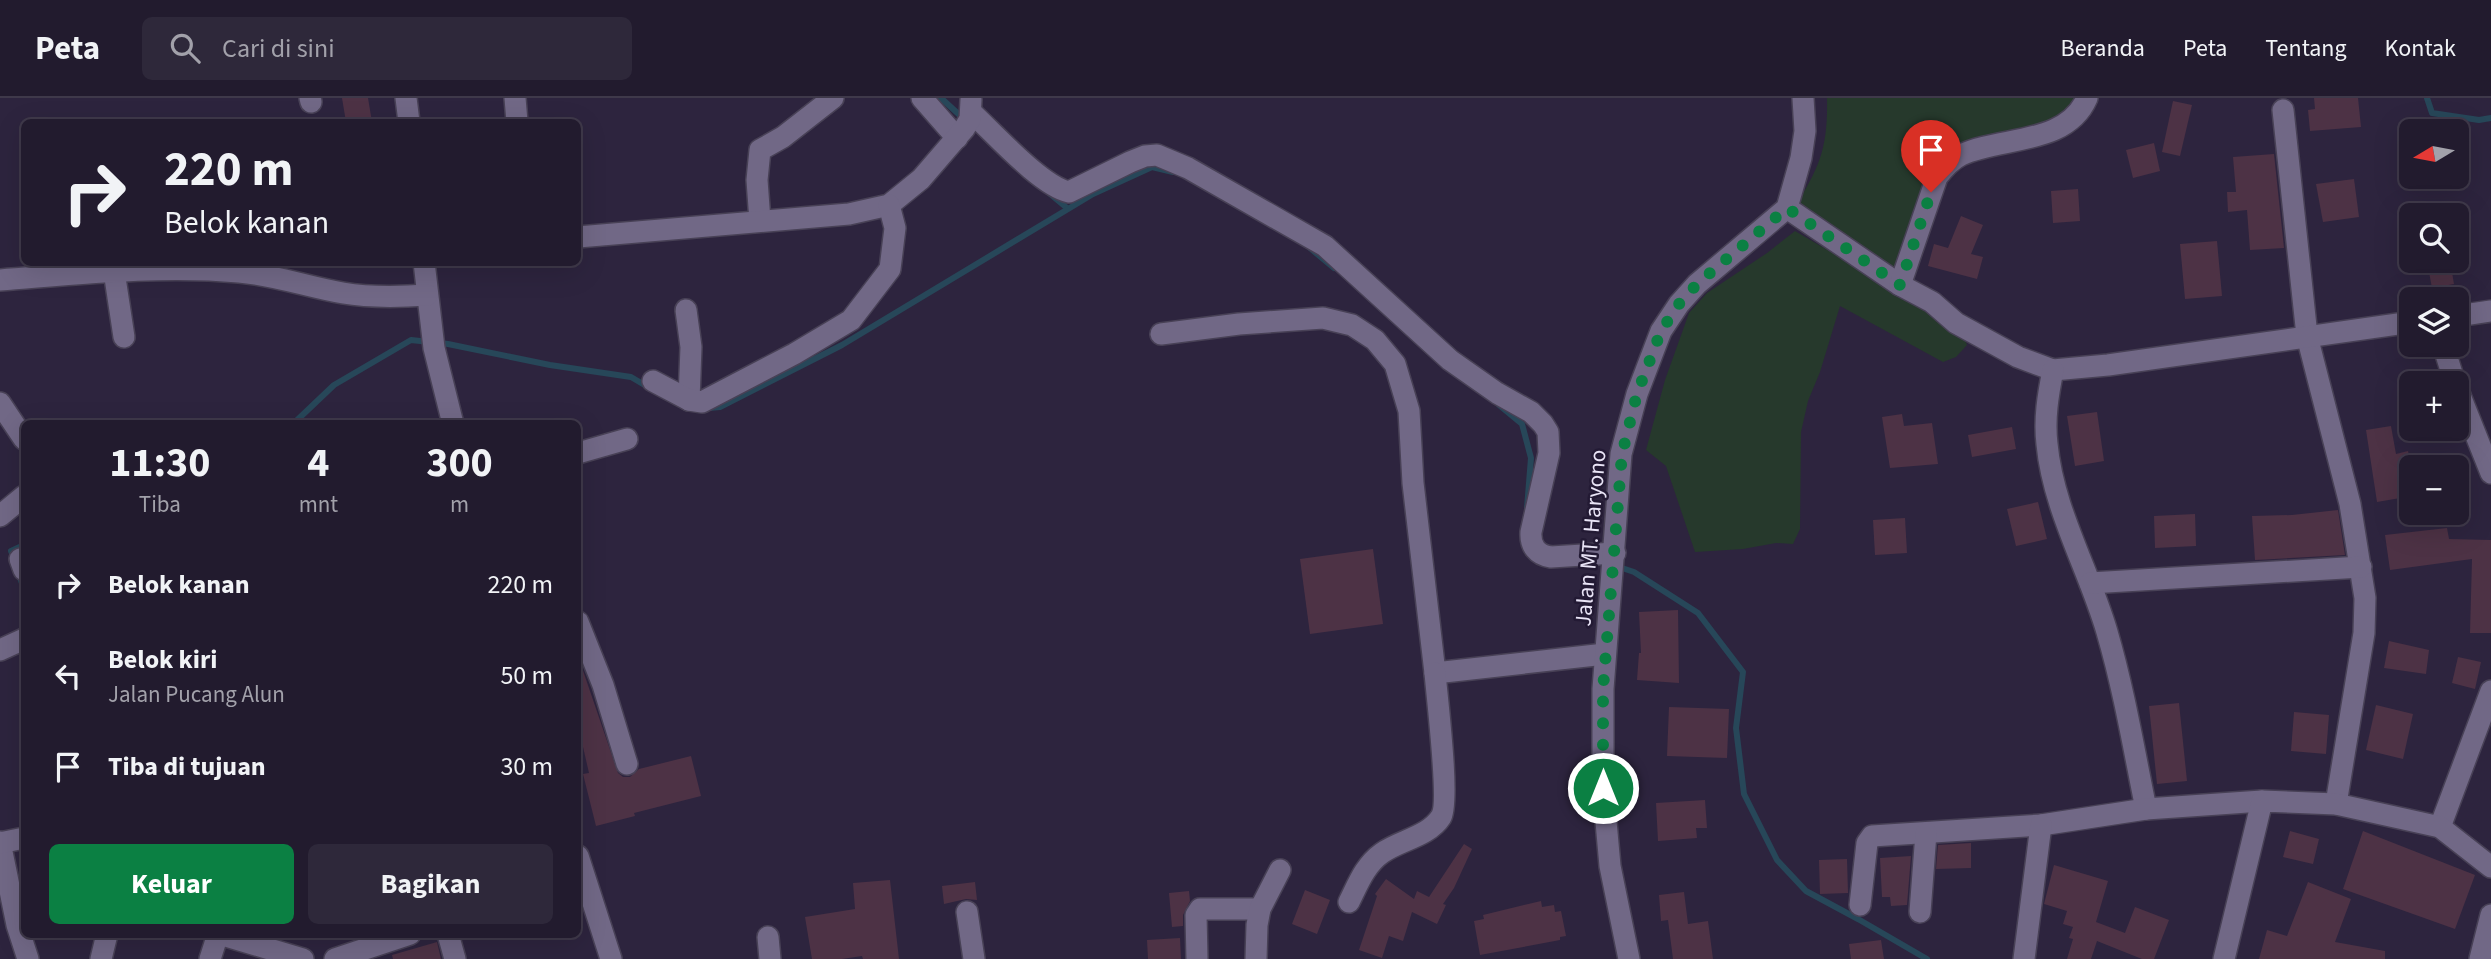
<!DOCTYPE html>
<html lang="id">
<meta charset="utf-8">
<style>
:root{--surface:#221b2e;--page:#2e283a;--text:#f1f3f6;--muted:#a2a1aa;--line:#3f394a;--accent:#0b8043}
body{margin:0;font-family:"Source Sans 3",sans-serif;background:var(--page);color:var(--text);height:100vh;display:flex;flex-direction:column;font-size:26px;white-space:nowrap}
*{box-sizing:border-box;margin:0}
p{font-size:23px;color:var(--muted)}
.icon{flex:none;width:38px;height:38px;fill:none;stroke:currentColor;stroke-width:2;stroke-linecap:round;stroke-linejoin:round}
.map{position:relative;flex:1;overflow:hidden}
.sheet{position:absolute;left:21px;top:322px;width:560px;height:518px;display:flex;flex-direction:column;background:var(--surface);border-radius:10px;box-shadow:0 7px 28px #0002,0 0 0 2px var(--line)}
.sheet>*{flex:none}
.guide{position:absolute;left:21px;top:21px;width:560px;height:147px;border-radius:10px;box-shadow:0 7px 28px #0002,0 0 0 2px var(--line);background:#221b2e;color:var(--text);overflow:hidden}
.needle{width:46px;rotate:260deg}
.controls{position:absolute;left:2399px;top:21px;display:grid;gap:14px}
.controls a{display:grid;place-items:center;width:70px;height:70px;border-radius:10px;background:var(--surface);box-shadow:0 7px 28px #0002,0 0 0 2px var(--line);font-size:35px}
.pin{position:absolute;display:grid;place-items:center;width:60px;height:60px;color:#fff;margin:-72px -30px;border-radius:50% 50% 50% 0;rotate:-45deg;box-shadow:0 0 7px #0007}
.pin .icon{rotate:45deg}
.me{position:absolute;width:77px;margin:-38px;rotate:0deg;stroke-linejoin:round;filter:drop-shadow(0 0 5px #0008)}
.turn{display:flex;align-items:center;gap:24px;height:147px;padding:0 28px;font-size:32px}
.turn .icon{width:91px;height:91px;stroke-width:2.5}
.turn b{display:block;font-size:49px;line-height:60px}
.eta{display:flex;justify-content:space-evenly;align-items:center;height:119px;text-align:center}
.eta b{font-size:42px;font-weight:700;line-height:49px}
.action{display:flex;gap:14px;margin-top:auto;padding:14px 28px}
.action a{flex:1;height:80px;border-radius:10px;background:var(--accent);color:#fff;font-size:28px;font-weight:700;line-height:80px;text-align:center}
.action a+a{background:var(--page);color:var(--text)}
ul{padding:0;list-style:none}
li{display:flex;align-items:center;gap:21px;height:91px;padding:0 28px}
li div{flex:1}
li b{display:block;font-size:26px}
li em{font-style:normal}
header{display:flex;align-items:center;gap:42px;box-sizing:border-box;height:98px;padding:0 35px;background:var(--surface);border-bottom:2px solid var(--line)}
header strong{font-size:33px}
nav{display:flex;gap:38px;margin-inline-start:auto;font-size:24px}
.search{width:490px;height:63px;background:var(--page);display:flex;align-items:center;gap:18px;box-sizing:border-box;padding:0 24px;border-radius:10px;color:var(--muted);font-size:26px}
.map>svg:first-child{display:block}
.green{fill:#26392c}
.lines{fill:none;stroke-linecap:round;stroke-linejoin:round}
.stream{stroke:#274759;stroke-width:6}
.building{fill:#4d3245}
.minor-casing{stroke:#484156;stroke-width:24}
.minor{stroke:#716886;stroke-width:21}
.route{stroke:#0b8043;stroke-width:12;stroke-dasharray:0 21.6}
.labels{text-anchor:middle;stroke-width:5;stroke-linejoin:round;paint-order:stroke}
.street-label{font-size:23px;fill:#e9e4f6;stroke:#231a34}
</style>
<header>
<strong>Peta</strong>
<div class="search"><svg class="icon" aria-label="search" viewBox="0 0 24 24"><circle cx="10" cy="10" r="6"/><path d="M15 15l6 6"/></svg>Cari di sini</div>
<nav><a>Beranda</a><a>Peta</a><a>Tentang</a><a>Kontak</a></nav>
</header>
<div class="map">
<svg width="2491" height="861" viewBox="0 0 2491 861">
<rect width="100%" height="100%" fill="#2d243e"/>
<!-- green -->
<g class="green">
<path d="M1827 0H2081L2078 9 1933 80 1902 182 1794 110C1820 69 1828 49 1827 0Z"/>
<path d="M1795 133 1925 209 1962 234 1967 247 1956 259 1943 264 1840 208 1820 274 1808 303 1801 334 1800 431 1793 446 1776 445 1743 451 1695 454 1666 368 1646 352 1665 282 1689 215 1707 195 1767 155Z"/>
</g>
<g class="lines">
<!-- stream -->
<g class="stream">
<path d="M941 0 965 22"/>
<path d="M2427 0 2432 15 2479 22 2491 20"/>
<path d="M1049 95 1067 110"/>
<path d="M1310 150 1334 170"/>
<path d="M1499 307 1522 326 1531 360 1527 410"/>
<path d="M709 310 720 309 842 247 1093 96 1152 69 1173 74"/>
<path d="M293 326 334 287 411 242 448 246 550 267 631 279 648 289"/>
<path d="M14 460 11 453 24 447"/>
<path d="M1616 468 1634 474 1698 515 1743 574 1736 630 1744 696 1777 762 1806 793 1858 821 1927 861"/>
<path d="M19 477 24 491"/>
</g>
</g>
<!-- building -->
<g class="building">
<path d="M342 0H368L372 24H346Z"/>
<path d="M2314 0H2358L2361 29 2310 33 2308 12 2315 11Z"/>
<path d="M2173 3 2192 7 2180 58 2162 54Z"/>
<path d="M2154 45 2160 73 2133 80 2126 52Z"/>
<path d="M2274 56 2284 150 2250 152 2247 112 2228 114 2227 94H2236L2233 59Z"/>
<path d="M2354 81 2359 119 2323 124 2316 86Z"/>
<path d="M2078 91 2080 123 2053 125 2051 93Z"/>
<path d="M1961 118 1983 127 1971 156 1983 159 1977 181 1928 168 1934 146 1948 150Z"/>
<path d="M2217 143 2222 198 2185 201 2180 146Z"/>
<path d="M2427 163H2450L2454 186 2432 190Z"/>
<path d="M2097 314 2104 363 2075 368 2067 318Z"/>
<path d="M1902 316 1904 328 1932 325 1938 366 1890 370 1882 319Z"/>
<path d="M2391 328 2396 356 2408 353 2412 369V398L2377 404 2366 332Z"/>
<path d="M2012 329 2016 351 1972 359 1968 337Z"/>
<path d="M2038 404 2047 441 2016 448 2007 411Z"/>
<path d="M2338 412 2345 457 2255 462 2252 418 2292 417Z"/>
<path d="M2195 416 2196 448 2155 450 2154 418Z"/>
<path d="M1905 420 1907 455 1875 457 1873 422Z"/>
<path d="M2447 430 2449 441 2491 442V535H2470L2472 461 2390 472 2385 437Z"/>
<path d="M1373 451 1383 526 1310 536 1300 461Z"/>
<path d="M1678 512 1679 585 1637 582 1639 555H1641L1639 514Z"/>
<path d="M2389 543 2429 552 2426 576 2384 570Z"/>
<path d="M578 558 618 675 623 679H630L639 671 691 658 701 698 634 715 635 718 596 728 583 676 589 675 578 627Z"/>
<path d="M2458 559 2481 564 2475 591 2452 585Z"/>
<path d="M2179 605 2187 683 2157 686 2149 608Z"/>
<path d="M2376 607 2413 616 2403 661 2366 652Z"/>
<path d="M1669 609 1729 611 1727 660 1667 658Z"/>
<path d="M2294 614 2329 617 2326 656 2291 653Z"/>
<path d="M1705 702 1707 730H1696L1697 740 1658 743 1656 705Z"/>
<path d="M2290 733 2319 741 2313 766 2283 759Z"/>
<path d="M2363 733 2475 777 2455 831 2343 791Z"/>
<path d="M1971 745V770L1936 771 1938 747Z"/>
<path d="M1464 746 1472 751 1454 790 1443 806 1446 807 1437 826 1412 814 1403 843 1389 838 1382 860 1359 852 1377 798 1375 796 1386 781 1414 801 1417 793 1429 799Z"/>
<path d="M1911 758 1907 807 1891 808 1890 799H1882L1880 760Z"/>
<path d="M1847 761 1848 795 1820 796 1819 762Z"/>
<path d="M2054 767 2108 783 2096 824 2125 835 2135 809 2169 822 2154 861H2142L2097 843 2091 861H2067L2073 841 2069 840 2073 829 2063 826 2067 813 2044 806Z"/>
<path d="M890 782 899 861H863L862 858 842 861H812L805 819 855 811 853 785Z"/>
<path d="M975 784 977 802 966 801 944 806 942 788Z"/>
<path d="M2308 784 2351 801 2335 844 2385 853V861H2259L2267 832 2287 838Z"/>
<path d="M1305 792 1330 802 1317 836 1292 826Z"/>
<path d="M1189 793 1190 803 1183 817V828L1172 829 1169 795Z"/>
<path d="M1684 794 1688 826 1708 823 1713 861H1673L1668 822 1661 823 1659 797Z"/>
<path d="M1541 803 1542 809 1554 807 1555 814 1561 813 1566 838 1560 839V842L1480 857 1474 823 1484 821 1483 817Z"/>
<path d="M1180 840 1181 861H1148L1147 842Z"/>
<path d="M1881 842 1884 861H1851L1849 846Z"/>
<path d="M437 844 441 861H393L392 857Z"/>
</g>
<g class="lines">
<!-- minor casing -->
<g class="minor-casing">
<g id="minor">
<path d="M310 0 311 4"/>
<path d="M406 0 409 24"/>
<path d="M515 0 517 24"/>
<path d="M922 0 957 40"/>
<path d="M2283 12 2307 238 2350 406 2365 500 2364 535 2336 706"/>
<path d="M971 14C994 35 1041 88 1069 94L1130 64 1145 58 1157 57 1188 70 1325 148 1450 262 1497 295 1531 314 1543 326 1548 334 1549 355 1531 434C1530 448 1537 457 1551 459L1615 455"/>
<path d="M1787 110 1900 187 1932 204 1956 225 2018 259 2053 272 2108 267 2412 224"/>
<path d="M760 123 757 82 760 52 783 39 833 0"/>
<path d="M578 139 849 116 889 107 921 81 964 31 970 21 971 2"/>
<path d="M424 164 434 250 453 326"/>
<path d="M114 173 124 239"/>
<path d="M0 182C79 176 159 167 239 174 275 177 308 189 343 195 372 200 399 199 427 197"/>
<path d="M1900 187 1937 79C1944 70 1951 62 1961 57 2001 38 2066 48 2087 0"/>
<path d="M686 212 691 249 689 302"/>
<path d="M2457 218 2491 213"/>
<path d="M1161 236 1239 226 1323 220 1352 227 1375 242 1395 266 1409 313 1413 385 1435 575 1605 556"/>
<path d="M2443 247 2455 285"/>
<path d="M2053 272C2048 297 2044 321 2047 346 2053 411 2089 472 2107 534 2124 592 2134 652 2146 711"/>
<path d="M653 283 689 302 702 304 794 256 851 222 890 171 895 130 889 107"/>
<path d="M2457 290 2491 375"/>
<path d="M0 305 24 341"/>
<path d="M578 355 627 341"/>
<path d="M0 418 24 398"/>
<path d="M20 461 24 472"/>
<path d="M2090 485 2361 469"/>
<path d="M578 524 603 587 627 666"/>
<path d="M0 552 24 541"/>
<path d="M2440 729 2491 593"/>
<path d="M0 744 17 827 28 861"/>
<path d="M0 745 24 740"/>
<path d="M578 758 611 861"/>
<path d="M1349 804C1358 786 1365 767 1382 755 1400 742 1428 739 1441 719 1450 705 1437 599 1435 575"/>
<path d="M1860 807 1867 745 1872 738 2041 727 2146 711 2262 703"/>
<path d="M967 814 974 861"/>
<path d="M1920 814 1926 735"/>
<path d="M219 836 303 861"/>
<path d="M448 836 455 861"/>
<path d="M768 839 770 861"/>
<path d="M101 861 107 836"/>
<path d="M210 861 218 836"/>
<path d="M335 861 410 836"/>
<path d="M1197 861 1196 817 1200 811H1260"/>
<path d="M1256 861 1257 827 1260 811 1280 772"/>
<path d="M1629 861 1610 768 1603 690V591L1621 356 1637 296 1661 233 1679 206 1697 186 1787 110 1801 60 1805 33 1803 0"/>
<path d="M2024 861 2041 727"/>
<path d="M2224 861 2262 703 2336 706 2440 729 2491 769"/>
<path d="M2480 861 2491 817"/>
</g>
</g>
<!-- minor -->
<use href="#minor" class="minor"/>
</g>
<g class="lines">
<!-- route -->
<path class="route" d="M1603 690V591L1622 356 1637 296 1661 233 1679 206 1697 186 1787 110 1900 187 1931 94"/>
</g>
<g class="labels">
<!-- street labels -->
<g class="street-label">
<text transform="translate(1590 440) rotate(-85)" y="8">Jalan MT. Haryono</text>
</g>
</g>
</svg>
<div class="controls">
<a><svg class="needle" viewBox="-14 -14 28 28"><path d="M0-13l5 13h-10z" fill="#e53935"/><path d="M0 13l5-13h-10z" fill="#a2a1aa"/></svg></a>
<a><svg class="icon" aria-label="search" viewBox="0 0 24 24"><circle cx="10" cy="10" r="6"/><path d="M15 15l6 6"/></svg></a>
<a><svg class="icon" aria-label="layers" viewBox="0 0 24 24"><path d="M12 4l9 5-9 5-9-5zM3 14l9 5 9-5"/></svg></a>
<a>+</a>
<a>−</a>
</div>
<div class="pin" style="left:1931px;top:94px;background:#d93025"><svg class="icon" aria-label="arrive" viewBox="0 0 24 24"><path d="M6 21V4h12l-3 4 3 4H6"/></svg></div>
<svg class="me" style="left:1603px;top:690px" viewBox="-20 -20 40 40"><circle r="17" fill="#0b8043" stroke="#fff" stroke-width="3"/><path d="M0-11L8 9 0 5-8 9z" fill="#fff"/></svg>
<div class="guide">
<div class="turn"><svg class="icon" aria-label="right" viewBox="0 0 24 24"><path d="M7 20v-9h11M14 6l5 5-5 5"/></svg><div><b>220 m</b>Belok kanan</div></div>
</div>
<section class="sheet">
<div class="eta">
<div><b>11:30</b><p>Tiba</p></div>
<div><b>4</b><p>mnt</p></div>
<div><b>300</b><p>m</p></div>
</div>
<ul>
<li><svg class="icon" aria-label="right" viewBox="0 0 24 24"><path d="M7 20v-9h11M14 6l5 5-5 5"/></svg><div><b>Belok kanan</b></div><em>220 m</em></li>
<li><svg class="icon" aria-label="left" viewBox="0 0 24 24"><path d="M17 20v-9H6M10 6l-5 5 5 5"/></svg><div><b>Belok kiri</b><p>Jalan Pucang Alun</p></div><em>50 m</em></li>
<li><svg class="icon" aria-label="arrive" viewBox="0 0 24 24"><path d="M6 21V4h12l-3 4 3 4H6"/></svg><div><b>Tiba di tujuan</b></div><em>30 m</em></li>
</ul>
<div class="action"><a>Keluar</a><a>Bagikan</a></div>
</section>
</div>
